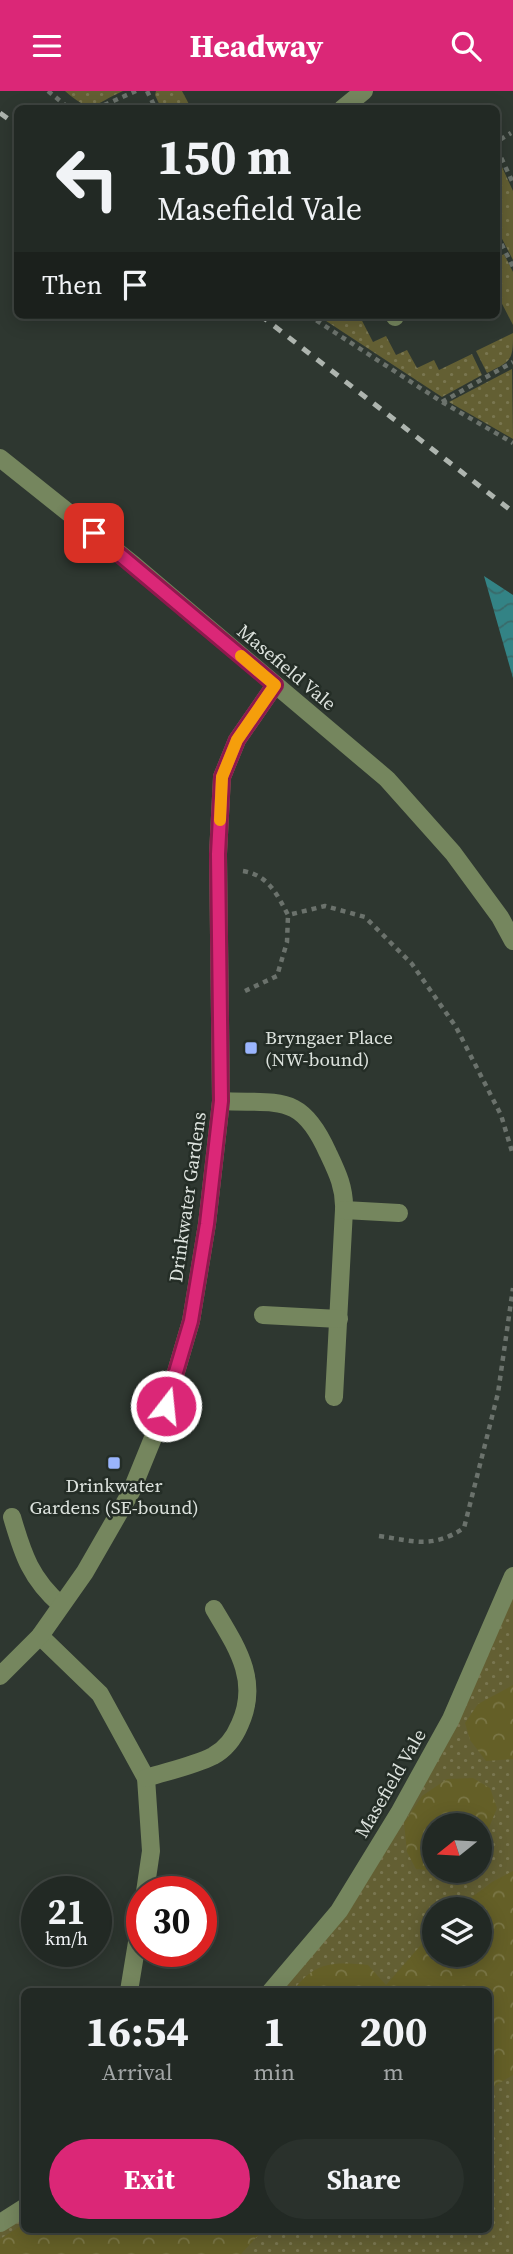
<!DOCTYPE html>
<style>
:root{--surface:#222924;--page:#2a312c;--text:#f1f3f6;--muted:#a2a6a6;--line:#3f4541;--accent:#db2777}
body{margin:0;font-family:"Source Serif 4",serif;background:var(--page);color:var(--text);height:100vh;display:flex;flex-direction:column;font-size:26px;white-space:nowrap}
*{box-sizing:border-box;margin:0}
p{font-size:23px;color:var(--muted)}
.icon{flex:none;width:38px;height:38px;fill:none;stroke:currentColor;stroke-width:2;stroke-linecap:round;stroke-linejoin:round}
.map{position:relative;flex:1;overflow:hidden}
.side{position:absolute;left:21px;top:1897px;width:471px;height:245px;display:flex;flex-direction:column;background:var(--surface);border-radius:10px;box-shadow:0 4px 18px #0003,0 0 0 2px var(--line)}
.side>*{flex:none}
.guide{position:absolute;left:14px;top:14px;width:486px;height:214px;border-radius:10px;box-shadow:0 4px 18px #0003,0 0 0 2px var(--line);background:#222924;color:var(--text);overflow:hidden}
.needle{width:46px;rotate:252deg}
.fabs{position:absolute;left:422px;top:1722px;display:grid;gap:14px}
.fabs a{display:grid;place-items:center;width:70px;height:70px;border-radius:50%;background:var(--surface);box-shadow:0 4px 18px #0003,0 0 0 2px var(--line);font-size:35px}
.speed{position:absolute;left:21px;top:1785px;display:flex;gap:14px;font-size:35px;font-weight:700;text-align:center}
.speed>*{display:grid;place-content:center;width:91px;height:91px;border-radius:50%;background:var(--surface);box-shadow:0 4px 18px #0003,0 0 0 2px var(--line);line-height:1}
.speed small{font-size:18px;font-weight:400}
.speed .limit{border:10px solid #d22;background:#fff;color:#111}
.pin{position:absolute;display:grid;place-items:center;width:60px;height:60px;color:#fff;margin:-30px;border-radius:14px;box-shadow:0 4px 10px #0006}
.me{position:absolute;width:77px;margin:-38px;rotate:16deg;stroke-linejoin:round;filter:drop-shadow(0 0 5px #0008)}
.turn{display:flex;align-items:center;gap:24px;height:147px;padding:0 28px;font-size:32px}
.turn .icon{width:91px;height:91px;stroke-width:2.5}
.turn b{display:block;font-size:49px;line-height:60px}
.then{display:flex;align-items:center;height:66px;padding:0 28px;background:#0003;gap:14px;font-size:26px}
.eta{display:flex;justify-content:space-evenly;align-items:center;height:119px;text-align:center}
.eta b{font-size:42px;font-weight:700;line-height:49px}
.cta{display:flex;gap:14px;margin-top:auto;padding:14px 28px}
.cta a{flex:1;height:80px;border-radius:42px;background:var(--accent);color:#fff;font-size:28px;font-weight:700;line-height:80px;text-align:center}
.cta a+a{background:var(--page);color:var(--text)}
header{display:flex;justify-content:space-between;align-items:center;height:91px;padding:0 28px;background:var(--accent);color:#fff;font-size:32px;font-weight:700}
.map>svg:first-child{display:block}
.grass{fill:url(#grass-dots);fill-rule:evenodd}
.forest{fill:url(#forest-crowns)}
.water{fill:url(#water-waves)}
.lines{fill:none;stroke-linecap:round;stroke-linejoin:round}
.path{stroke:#6b726c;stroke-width:4.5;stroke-dasharray:5 5;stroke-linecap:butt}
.minor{stroke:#75865e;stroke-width:18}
.rail{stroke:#aeb5af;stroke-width:5;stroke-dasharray:9 9;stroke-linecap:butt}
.route-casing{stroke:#8e194d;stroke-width:18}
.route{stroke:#db2777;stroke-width:12}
.slow{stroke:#f59e0b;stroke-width:12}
.poi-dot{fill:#9ab5fd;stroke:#242d26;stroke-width:2.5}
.labels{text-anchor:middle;stroke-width:5;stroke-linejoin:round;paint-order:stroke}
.street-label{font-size:19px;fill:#dce2dd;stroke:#242d26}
.poi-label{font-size:19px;fill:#dce2dd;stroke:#242d26;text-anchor:start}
</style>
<header><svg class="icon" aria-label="menu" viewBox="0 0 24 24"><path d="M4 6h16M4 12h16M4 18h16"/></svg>Headway<svg class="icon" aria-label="search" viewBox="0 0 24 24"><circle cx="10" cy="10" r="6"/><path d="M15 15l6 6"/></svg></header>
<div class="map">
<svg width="513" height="2163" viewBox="0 0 513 2163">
<defs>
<pattern id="grass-dots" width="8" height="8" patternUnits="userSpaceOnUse" patternTransform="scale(1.75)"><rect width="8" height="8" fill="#635f33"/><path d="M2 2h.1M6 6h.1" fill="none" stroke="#797650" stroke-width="1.8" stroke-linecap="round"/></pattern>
<pattern id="forest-crowns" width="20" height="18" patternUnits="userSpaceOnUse" patternTransform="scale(1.75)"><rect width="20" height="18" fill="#645f27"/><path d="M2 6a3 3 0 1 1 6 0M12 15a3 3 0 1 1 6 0" fill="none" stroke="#7a7646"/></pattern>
<pattern id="water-waves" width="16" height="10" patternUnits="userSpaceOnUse" patternTransform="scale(1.75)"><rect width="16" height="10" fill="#338385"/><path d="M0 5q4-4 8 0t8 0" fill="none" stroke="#396a6a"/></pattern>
</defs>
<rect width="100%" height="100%" fill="#2e3730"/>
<!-- grass -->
<g class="grass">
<path d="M65 0H123C92 14 93 24 65 0Z"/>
<path d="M156 0H182L191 17H161L155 4Z"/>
<path d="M497 65 513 100V169L497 138Z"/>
<path d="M504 163 513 181V234L497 203V167Z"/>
<path d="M317 224H328L331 229 341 224H359L373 251 386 245 396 264 407 259 417 277 434 269 439 279 472 263 482 284 442 306Z"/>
<path d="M513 242C513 270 512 269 487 282L476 260Z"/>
<path d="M512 278 513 348 449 311Z"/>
<path d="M513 1485V2163H0V2132L24 2117V2138H488V1900H271L399 1722ZM434 1734H480V1780H434ZM434 1818H480V1864H434Z"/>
</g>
<!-- forest -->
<g class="forest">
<path d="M513 1594V1668L486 1670 470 1649 465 1632 478 1613Z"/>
<path d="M473 1687 490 1697 497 1717 484 1749 480 1754V1734H434V1780H437H435L416 1778 407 1761 404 1732 422 1705 447 1688Z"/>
<path d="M513 1780V1984L488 1999V1900H293C315 1870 333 1871 368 1874L386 1894 434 1839V1864H480V1818H456L492 1791Z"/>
<path d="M24 2133V2138L263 2139 241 2163H0V2148Z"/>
</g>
<!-- water -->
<path class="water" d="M484 485 513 504V587Z"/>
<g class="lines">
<!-- path -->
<g class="path">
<path d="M48 0 70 18"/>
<path d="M147 0 156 18"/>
<path d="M95 18 136 0"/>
<path d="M497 58 513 92"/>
<path d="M497 58 501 48 511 42"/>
<path d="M497 144 513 176"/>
<path d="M308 224 442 311 513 352"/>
<path d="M442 311 513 271"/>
<path d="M243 780C268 784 277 803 288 824L325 815 365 826 412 873 456 936 501 1024 513 1064"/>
<path d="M245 900 277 885 287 851 288 824"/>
<path d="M379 1445C414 1450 432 1458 464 1437L498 1302 513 1197"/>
</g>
<!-- minor -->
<g class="minor">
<path d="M342 18 364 0"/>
<path d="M394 224 395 226"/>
<path d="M0 367 134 474 387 688 453 762 500 826 513 850"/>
<path d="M221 1010C279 1013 301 1001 328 1062 337 1081 345 1097 344 1119L334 1306"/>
<path d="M344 1119 399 1122"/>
<path d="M263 1224 339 1228"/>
<path d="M12 1426C23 1464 31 1488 61 1514"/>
<path d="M40 1545 100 1603 146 1687 151 1760 145 1801"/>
<path d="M0 1585 40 1545 85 1481 131 1401 166 1315 191 1230 207 1133 221 1010 218 763 222 686 237 649 275 594"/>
<path d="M146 1687C168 1680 193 1675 213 1665 226 1658 235 1645 240 1633 260 1589 236 1555 214 1518"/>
<path d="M129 1900 142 1821"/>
<path d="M271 1900 339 1820 399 1722 451 1628 513 1485"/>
<path d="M0 2132 24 2117"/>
</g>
<!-- rail -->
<g class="rail">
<path d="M0 22 18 35"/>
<path d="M260 224 513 421"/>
</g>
</g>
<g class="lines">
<!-- route casing -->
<g class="route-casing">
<path id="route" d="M94 442 275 594 237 649 222 686 218 763 221 1010 207 1133 191 1230 166 1315"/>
</g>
<!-- route -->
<use href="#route" class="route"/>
<!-- slow -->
<path class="slow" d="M220 729 222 686 237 649 275 594 241 565"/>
</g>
<!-- markers -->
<g class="poi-dot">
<rect x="244" y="950" width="14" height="14" rx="3.5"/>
<rect x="107" y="1365" width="14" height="14" rx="3.5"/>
</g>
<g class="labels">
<!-- street labels -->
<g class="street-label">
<text transform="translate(287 576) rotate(40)" y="7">Masefield Vale</text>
<text transform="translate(187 1106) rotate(-82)" y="7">Drinkwater Gardens</text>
<text transform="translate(390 1692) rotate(-60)" y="7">Masefield Vale</text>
</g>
<!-- poi labels -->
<g class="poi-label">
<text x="265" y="953">Bryngaer Place<tspan x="265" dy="22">(NW-bound)</tspan></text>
<text x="114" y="1401" text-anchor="middle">Drinkwater<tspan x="114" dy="22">Gardens (SE-bound)</tspan></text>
</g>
</g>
</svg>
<div class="fabs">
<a><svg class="needle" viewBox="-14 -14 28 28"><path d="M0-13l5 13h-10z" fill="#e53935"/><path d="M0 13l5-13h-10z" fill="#a2a6a6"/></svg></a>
<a><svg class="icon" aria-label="layers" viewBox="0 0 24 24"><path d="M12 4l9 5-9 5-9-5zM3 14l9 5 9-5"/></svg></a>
</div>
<div class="speed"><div>21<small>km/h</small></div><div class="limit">30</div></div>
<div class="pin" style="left:94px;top:442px;background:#d93025"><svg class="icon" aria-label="arrive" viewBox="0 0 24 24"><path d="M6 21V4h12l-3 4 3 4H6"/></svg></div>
<svg class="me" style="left:166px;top:1315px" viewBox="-20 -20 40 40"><circle r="17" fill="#db2777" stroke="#fff" stroke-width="3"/><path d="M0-11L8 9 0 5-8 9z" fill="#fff"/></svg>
<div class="guide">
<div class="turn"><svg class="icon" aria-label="left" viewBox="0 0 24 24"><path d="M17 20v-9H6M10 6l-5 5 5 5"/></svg><div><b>150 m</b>Masefield Vale</div></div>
<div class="then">Then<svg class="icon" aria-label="arrive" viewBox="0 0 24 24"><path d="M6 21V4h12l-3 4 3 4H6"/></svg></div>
</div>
<section class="side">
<div class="eta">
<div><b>16:54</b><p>Arrival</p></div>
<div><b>1</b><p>min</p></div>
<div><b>200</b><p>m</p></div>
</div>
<div class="cta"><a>Exit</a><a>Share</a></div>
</section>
</div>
